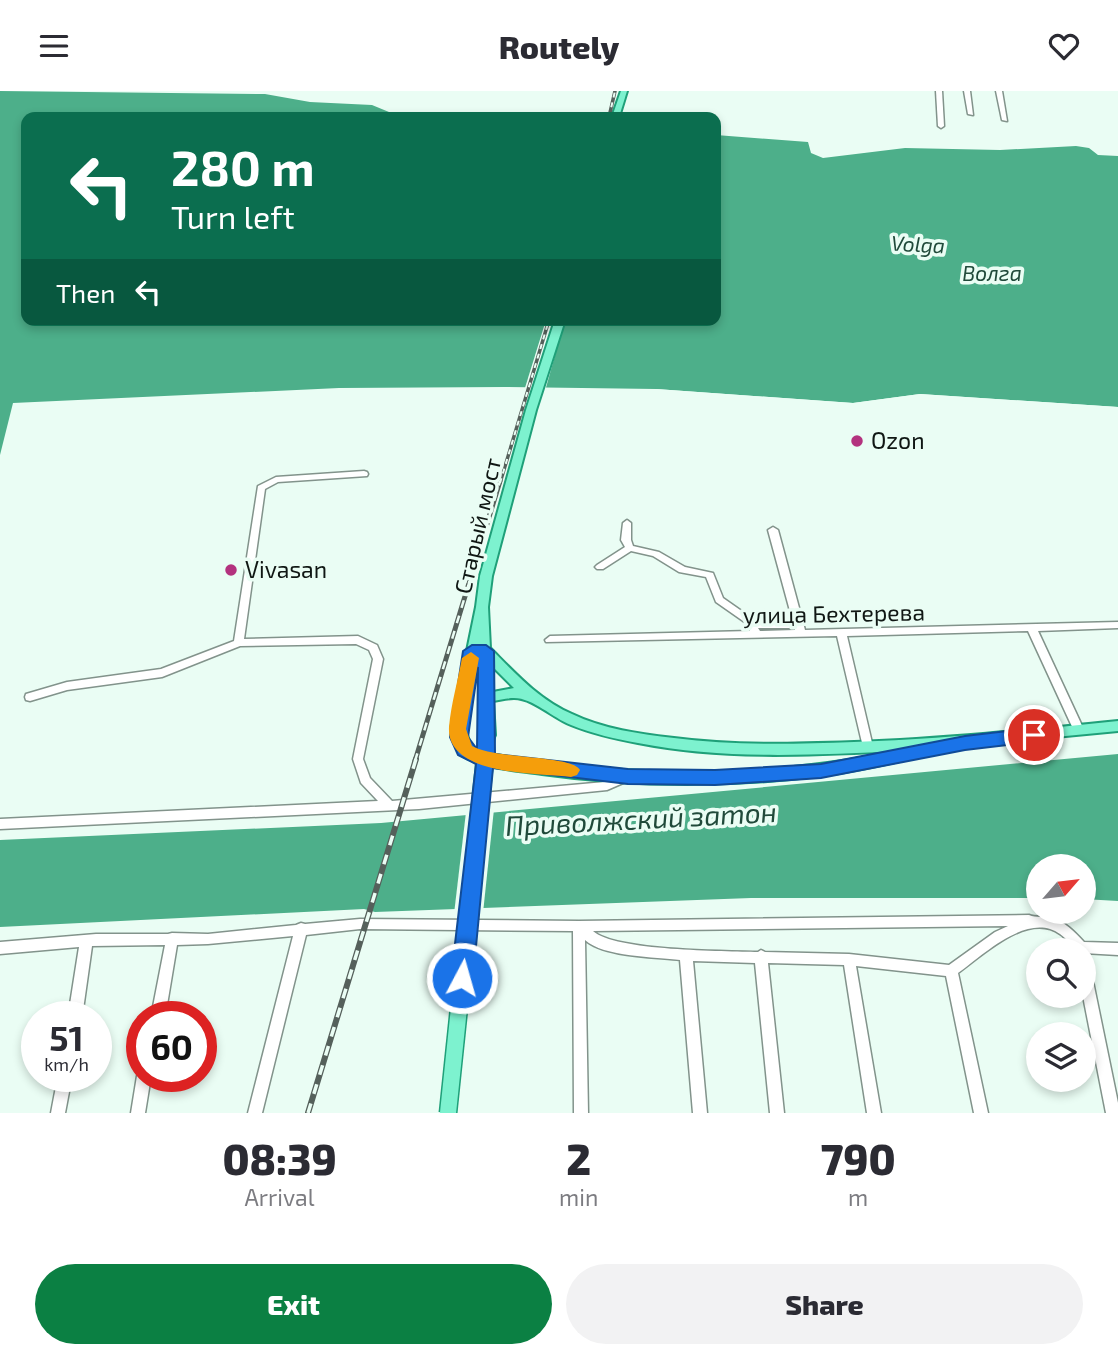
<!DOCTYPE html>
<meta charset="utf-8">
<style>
:root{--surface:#fff;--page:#f2f2f3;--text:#2b2b33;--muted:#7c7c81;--accent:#0b8043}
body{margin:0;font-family:"Exo 2",sans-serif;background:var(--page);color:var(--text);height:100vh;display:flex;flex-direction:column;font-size:26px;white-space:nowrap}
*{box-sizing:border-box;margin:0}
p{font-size:23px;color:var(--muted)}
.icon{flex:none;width:38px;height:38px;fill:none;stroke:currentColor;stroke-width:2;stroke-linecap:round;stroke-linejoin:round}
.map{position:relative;height:1022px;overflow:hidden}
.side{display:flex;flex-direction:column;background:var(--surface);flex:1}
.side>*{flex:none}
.hud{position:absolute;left:21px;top:21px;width:700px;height:214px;border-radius:14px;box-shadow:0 4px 10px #0003;background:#0b6e4f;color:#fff;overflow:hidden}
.needle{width:46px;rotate:62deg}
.controls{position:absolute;left:1026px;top:763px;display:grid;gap:14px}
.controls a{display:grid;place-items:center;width:70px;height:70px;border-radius:50%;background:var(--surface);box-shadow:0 4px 10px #0003;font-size:35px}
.speed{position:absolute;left:21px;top:910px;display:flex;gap:14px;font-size:35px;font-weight:700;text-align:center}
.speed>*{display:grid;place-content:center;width:91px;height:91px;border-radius:50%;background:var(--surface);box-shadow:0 4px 10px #0003;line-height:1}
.speed small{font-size:18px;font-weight:400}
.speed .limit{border:10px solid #d22;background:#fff;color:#111}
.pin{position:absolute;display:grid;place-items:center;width:60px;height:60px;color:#fff;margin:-30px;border:4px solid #fff;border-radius:50%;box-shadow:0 2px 7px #0007}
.me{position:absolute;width:77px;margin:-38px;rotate:6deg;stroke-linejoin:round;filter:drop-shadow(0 0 5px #0008)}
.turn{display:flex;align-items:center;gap:24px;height:147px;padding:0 35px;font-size:32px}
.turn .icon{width:91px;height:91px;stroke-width:2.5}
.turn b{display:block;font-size:49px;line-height:60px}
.then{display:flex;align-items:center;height:66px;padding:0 35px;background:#0003;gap:14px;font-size:26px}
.eta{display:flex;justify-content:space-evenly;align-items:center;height:119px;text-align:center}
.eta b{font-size:42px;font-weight:800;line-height:49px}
.button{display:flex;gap:14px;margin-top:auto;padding:14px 35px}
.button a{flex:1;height:80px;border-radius:42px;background:var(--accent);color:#fff;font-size:28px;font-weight:800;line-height:80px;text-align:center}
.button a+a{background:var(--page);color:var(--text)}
header{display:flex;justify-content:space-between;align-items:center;height:91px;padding:0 35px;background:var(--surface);font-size:32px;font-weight:800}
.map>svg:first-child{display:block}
.water{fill:#4daf8a}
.pier{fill:#eafdf4}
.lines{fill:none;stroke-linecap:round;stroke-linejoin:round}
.minor-casing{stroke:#82938b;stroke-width:3}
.major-casing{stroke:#1fa079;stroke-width:4}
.minor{fill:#fff;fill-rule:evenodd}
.major{fill:#7df2cf;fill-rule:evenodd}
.rail-far2-casing{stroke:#55605b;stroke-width:3.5}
.rail-far1-casing{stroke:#55605b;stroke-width:5}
.rail-casing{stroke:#55605b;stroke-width:6}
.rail-far2{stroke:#eafdf4;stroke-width:2;stroke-dasharray:5;stroke-linecap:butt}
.rail-far1{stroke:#eafdf4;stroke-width:2.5;stroke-dasharray:8;stroke-linecap:butt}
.rail{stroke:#eafdf4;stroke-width:3.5;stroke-dasharray:10;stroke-linecap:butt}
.major-bridge-far1-casing{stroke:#1fa079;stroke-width:16;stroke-linecap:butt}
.major-bridge-casing{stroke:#1fa079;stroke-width:19;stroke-linecap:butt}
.major-bridge-far1{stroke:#7df2cf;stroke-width:12}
.major-bridge{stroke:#7df2cf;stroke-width:16}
.route{fill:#1a73e8;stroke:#114b97;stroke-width:2;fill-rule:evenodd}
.slow{fill:#f59e0b}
.poi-dot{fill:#b3327e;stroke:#eafdf4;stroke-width:2.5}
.labels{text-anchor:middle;stroke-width:7;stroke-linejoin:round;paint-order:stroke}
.far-water-label{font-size:21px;font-style:italic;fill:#204a3a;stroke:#eafdf4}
.poi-label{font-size:23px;fill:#101714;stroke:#eafdf4;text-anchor:start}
.street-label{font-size:23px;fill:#101714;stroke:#eafdf4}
.near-water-label{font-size:28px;font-style:italic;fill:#204a3a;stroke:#eafdf4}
</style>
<header><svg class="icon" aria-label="menu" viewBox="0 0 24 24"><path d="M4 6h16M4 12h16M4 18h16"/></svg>Routely<svg class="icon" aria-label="heart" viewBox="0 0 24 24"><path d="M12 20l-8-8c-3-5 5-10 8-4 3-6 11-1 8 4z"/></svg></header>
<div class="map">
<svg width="1118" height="1022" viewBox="0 0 1118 1022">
<rect width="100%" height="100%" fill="#eafdf4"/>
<!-- water -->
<g class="water">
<path d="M0 0 265 3 310 11 372 14 389 21 445 26H26V229H716V44L808 51 811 62 823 67 905 57 1000 59 1076 55 1089 57 1098 64 1118 65V316L920 303 853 312 656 298 504 296 339 297 13 312 0 364Z"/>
<path d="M1118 663V810L1083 808V775H1038V807H751L375 821 364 818 0 836V749L381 732Z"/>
</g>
<!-- pier -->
<g class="pier">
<path d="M546 229H565L545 300H524Z"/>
<path d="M656 298 853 312 920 303 1118 316V319L905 306 853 315 656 302Z"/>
<path d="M494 718 483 822 454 823 466 721Z"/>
</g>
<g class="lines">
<!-- minor casing -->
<g class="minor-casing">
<g id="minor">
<path d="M936 0H942L944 35 941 37 938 35Z"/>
<path d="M964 0H970L973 24 968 23Z"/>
<path d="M996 0H1002L1007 30 1002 29Z"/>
<path d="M364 380 367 381 368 383 367 385 278 391 265 398 244 548 358 545 377 554 383 568 363 668 370 687 392 710 605 691 626 682 630 683 632 686 630 689 607 699 419 718 0 738V728L378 710 361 692 353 668 373 568 369 559 356 553 240 555 162 586 67 599 30 610 26 609 25 606 26 603 67 591 161 578 234 550 258 395 276 386Z"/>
<path d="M627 429 631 432V449L633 455 659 461 685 476 713 482 723 507 753 528 755 531H793L768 439 773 436 778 439 805 539 1118 531V537L1038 540 1084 639 1083 642H1075L1028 540 847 545 873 656 872 659 868 660 864 659 863 656 837 545 546 551 545 549 550 545 750 540 746 532 716 511 706 486 679 481 653 465 631 460 603 478H597L595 476 597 474 625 456 621 449 623 432ZM758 537H795V539L760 540Z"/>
<path d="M1029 824C1036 827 1044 825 1052 827 1065 831 1074 840 1084 851L1118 852V864L1083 862V859H1076C1071 854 1066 847 1060 843 1028 820 983 864 958 882L988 1022H974L946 885 856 875 881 1022H867L844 874 768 872 784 1022H770L755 872 693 870 707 1022H693L680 869C656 866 603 866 585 849L588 1022H574L573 840 360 838 306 844 262 1022H248L293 845 208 853 177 854 165 926H151L165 854 92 855 82 926H68L79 856 0 863V851L96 843H168L172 842 208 843 296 834 301 832 305 833 360 828 579 830ZM1008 835 995 841 949 874 849 863 765 861 761 859 758 861C725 860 614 860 593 840Z"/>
<path d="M1083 865 1087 867 1089 871 1118 1012V1022H1106L1083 905Z"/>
<path d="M142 979V985H151L145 1022H131L137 985 139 980Z"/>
<path d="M58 985H72L65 1022H51Z"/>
</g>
</g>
<!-- major casing -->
<g class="major-casing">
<g id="major">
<path d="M621 0H627L619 26H612Z"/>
<path d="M555 229H565L536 319 492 485 488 516 490 557C515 582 539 609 572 623 603 638 640 643 674 647 734 655 794 653 854 651 942 648 1030 639 1118 630V640L930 658 931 660 929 664 924 665C889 672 854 681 819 685 727 696 634 696 542 683 516 679 482 678 460 663L451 638 476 516 480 485 526 319ZM478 569 481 644 483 648H493L495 644 493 610C500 609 507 607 514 607 533 607 553 627 571 634 593 643 616 648 638 652 724 669 812 664 899 660 757 689 621 687 479 661L471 656 465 638ZM491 574 514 597 493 601Z"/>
</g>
</g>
<!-- minor -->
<use href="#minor" class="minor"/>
<!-- major -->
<use href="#major" class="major"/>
<!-- rail-far2 casing -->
<g class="rail-far2-casing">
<g id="rail-far2">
<path d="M609 26 615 0"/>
<path d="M500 392 549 229"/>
</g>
</g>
<!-- rail-far1 casing -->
<g class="rail-far1-casing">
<path id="rail-far1" d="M415 670 500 390"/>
</g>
<!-- rail casing -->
<g class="rail-casing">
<path id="rail" d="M308 1022 416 668"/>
</g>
<!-- rail-far2 -->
<use href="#rail-far2" class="rail-far2"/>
<!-- rail-far1 -->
<use href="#rail-far1" class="rail-far1"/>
<!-- rail -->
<use href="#rail" class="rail"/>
<!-- major-bridge-far1 casing -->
<g class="major-bridge-far1-casing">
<path id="major-bridge-far1" d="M485 670 488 644"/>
</g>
<!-- major-bridge casing -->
<g class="major-bridge-casing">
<path id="major-bridge" d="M448 1022 485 668"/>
</g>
<!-- major-bridge-far1 -->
<use href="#major-bridge-far1" class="major-bridge-far1"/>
<!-- major-bridge -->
<use href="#major-bridge" class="major-bridge"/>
</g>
<!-- route -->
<path class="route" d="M472 554H486L494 560 495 663 503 664 628 678 715 679 821 673 965 645 1034 637 1043 644 1034 651 965 659 821 687 715 694 628 693 493 677 473 887 469 894 462 897 455 894 451 887 476 673 458 664 450 646 463 560ZM478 576 477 658 468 646Z"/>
<!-- slow -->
<path class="slow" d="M471 561 479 567 466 638 472 655C493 668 572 664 580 679L577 684 571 686C537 682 446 685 449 636 451 613 458 589 462 567Z"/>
<!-- markers -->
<g class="poi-dot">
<circle cx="857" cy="350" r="7"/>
<circle cx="231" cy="479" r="7"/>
</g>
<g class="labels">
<!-- far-water labels -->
<g class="far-water-label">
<text transform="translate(918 154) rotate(3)" y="7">Volga</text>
<text x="992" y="190">Волга</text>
</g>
<!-- poi labels -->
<g class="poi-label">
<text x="871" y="358">Ozon</text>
<text x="245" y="487">Vivasan</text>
</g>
<!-- street labels -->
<g class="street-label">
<text transform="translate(478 435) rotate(-77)" y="8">Старый мост</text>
<text transform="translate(834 523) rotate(-1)" y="8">улица Бехтерева</text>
</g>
<!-- near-water labels -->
<g class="near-water-label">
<text transform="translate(641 728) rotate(-3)" y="10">Приволжский затон</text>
</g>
</g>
</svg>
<div class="controls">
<a><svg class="needle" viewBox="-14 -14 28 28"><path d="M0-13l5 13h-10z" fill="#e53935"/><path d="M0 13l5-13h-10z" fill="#7c7c81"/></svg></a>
<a><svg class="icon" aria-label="search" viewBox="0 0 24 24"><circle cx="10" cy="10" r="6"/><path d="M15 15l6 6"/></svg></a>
<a><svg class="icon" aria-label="layers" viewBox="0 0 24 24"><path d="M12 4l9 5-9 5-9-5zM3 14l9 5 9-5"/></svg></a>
</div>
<div class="speed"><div>51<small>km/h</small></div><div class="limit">60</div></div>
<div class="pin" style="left:1034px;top:644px;background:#d93025"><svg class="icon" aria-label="arrive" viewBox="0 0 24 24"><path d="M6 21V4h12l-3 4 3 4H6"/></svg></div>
<svg class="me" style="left:462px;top:887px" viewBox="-20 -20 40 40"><circle r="17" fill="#1a73e8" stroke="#fff" stroke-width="3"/><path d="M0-11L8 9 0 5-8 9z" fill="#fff"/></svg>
<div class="hud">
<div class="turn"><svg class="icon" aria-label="left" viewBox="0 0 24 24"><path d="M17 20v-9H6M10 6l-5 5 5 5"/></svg><div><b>280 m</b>Turn left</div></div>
<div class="then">Then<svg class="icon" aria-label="left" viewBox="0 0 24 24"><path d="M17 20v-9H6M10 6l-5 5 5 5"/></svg></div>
</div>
</div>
<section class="side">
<div class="eta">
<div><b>08:39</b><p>Arrival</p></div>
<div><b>2</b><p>min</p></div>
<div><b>790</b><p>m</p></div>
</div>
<div class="button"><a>Exit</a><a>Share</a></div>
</section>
